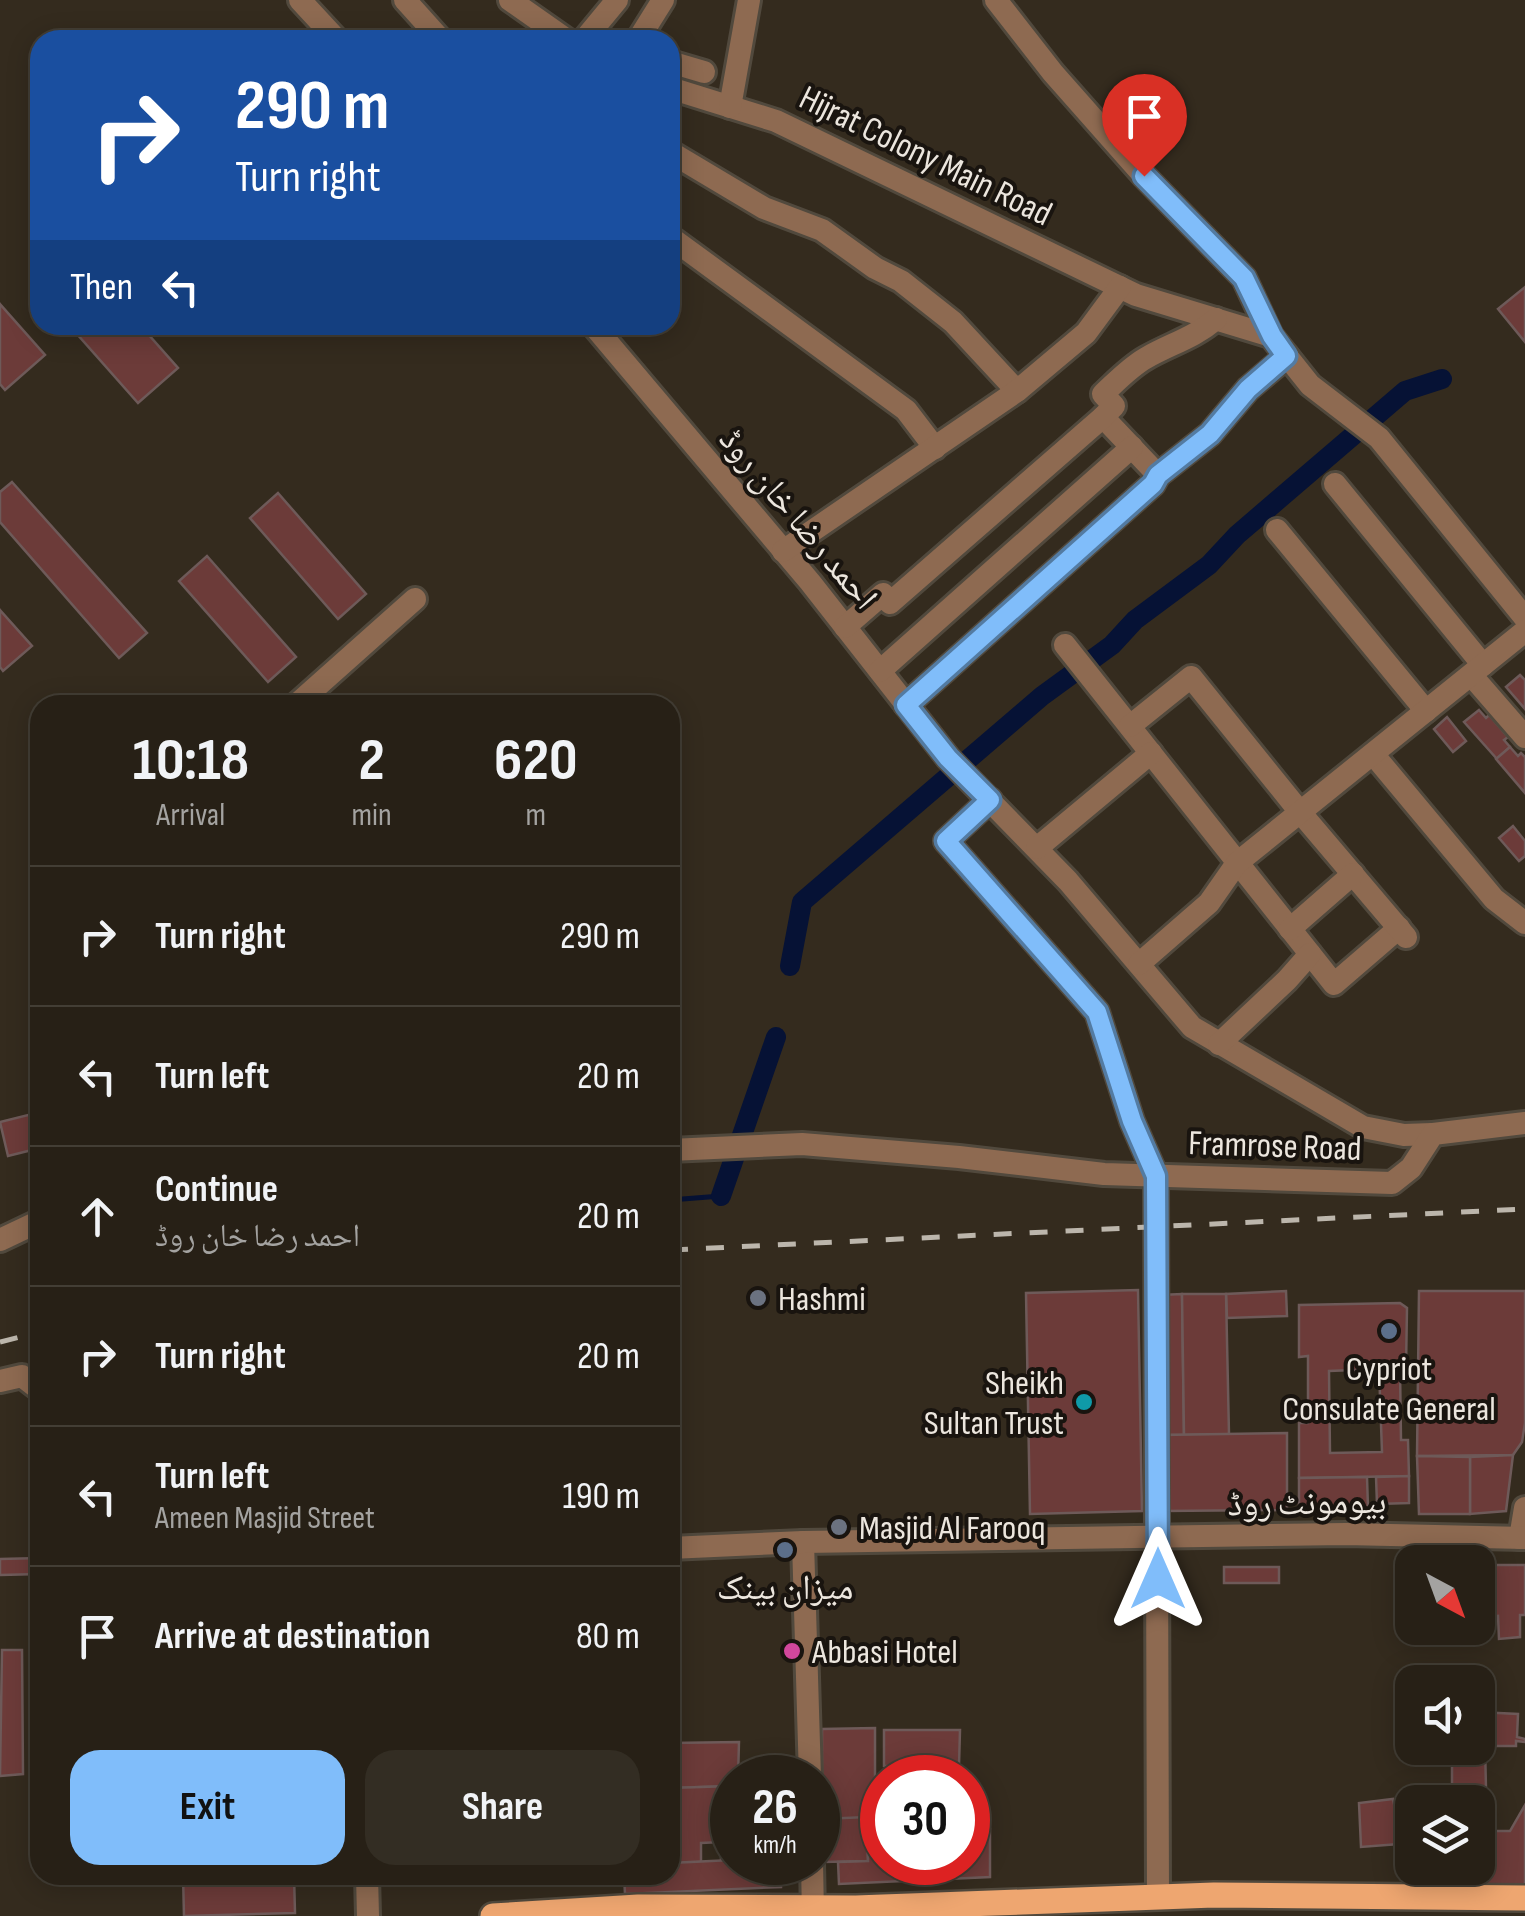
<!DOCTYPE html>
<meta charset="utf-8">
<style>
:root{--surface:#272016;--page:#332d23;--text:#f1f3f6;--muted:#a4a3a1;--line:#433e35;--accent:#80bdfa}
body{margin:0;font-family:"Sofia Sans Condensed","Noto Naskh Arabic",sans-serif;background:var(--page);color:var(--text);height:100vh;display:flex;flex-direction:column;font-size:38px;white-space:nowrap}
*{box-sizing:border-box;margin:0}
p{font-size:32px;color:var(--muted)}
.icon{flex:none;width:55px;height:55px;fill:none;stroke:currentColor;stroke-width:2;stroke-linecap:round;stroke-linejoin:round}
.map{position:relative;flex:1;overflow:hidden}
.panel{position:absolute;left:30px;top:695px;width:650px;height:1190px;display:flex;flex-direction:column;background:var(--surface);border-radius:30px;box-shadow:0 5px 25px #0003,0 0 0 2px var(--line)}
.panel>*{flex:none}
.top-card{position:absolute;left:30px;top:30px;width:650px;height:305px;border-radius:30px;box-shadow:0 5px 25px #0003,0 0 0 2px var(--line);background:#1a4fa0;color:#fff;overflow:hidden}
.needle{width:65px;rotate:139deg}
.controls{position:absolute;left:1395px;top:1545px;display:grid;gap:20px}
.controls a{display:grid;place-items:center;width:100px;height:100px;border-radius:20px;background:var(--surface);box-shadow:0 5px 25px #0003,0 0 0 2px var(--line);font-size:50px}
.speed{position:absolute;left:710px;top:1755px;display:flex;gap:20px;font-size:50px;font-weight:700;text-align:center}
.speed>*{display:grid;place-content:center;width:130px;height:130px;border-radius:50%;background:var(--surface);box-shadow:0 5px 25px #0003,0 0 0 2px var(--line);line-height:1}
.speed small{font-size:25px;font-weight:400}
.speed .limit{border:15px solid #d22;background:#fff;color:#111}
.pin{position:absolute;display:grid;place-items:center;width:85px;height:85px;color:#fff;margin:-102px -42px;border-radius:50% 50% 50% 0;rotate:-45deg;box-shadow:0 0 10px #0007}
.pin .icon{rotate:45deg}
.me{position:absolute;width:110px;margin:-55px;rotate:0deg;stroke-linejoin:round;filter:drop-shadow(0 0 8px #0008)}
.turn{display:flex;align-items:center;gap:35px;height:210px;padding:0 40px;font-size:45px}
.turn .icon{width:130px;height:130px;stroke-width:2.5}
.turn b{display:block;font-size:70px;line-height:85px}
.then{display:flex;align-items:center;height:95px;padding:0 40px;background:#0003;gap:20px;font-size:38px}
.eta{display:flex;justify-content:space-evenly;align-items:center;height:170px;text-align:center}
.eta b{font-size:60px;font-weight:700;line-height:70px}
.cta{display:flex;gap:20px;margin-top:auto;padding:20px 40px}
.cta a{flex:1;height:115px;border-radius:30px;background:var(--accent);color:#111;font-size:40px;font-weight:700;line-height:115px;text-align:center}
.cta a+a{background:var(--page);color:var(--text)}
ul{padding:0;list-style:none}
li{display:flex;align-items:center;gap:30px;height:140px;padding:0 40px;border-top:2px solid var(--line)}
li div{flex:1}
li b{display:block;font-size:38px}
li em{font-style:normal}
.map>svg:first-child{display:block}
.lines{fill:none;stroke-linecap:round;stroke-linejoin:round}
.stream{stroke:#061235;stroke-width:5}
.canal{stroke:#061235;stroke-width:20}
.building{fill:#6c3b39;stroke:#6e5a59;stroke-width:2.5;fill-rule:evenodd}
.minor-casing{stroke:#51493d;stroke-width:28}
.major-casing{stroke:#51493d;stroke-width:30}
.minor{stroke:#8e6a51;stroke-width:22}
.major{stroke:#eea670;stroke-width:25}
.rail{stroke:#bcb6ac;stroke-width:5;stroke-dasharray:18 18;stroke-linecap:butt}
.route-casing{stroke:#537ba2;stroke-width:25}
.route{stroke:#80bdfa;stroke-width:18}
.worship-dot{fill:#6b7280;stroke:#19140f;stroke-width:4}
.service-dot{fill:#5c6f8a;stroke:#19140f;stroke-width:4}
.culture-dot{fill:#0f9aa8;stroke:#19140f;stroke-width:4}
.hotel-dot{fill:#d1479c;stroke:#19140f;stroke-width:4}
.labels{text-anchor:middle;stroke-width:8;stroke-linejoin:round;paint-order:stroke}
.street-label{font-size:35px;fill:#ece6de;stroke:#19140f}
.poi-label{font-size:35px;fill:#ece6de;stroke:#19140f;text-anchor:start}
</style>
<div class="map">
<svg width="1525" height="1916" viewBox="0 0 1525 1916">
<rect width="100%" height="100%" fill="#342b1e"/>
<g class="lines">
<!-- stream -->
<g class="stream">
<path d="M670 1200 721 1196"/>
<path d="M34 1307 40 1299"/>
</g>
<!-- canal -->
<g class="canal">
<path d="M790 966 802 902 1042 696 1112 645 1135 620 1209 565 1237 535 1405 391 1442 379"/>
<path d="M721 1196 776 1037"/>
</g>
</g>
<!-- building -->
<g class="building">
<path d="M1525 287V342L1498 309Z"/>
<path d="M0 304 45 355 5 390 0 384Z"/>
<path d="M69 325H140L178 368 138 403Z"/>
<path d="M12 482 147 633 119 658 0 522V492Z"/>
<path d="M278 493 366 594 338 619 250 518Z"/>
<path d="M207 556 296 657 268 682 179 581Z"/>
<path d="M0 610 32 646 3 671 0 667Z"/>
<path d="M1520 675 1525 680V709L1506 687Z"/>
<path d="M1479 710 1486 718 1489 715 1508 737 1504 740 1510 747 1497 759 1464 722Z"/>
<path d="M1447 717 1466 741 1453 752 1434 729Z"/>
<path d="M1510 747 1518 756 1521 753 1525 757V793L1496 759Z"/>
<path d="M1513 826 1525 841V856L1519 861 1499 838Z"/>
<path d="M40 1112V1148L8 1156 0 1122Z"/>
<path d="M1138 1290 1142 1511 1030 1514 1026 1293Z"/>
<path d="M1286 1291 1287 1316 1227 1318 1226 1294Z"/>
<path d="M1419 1291H1525V1423L1522 1442 1513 1455 1417 1456Z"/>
<path d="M1182 1294 1184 1435H1162L1160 1295Z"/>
<path d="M1182 1294H1226L1229 1434 1184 1435Z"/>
<path d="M1400 1303 1407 1308 1406 1368H1400L1401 1440H1408L1409 1476 1299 1478V1423H1308V1356L1299 1357V1305ZM1379 1369 1382 1452 1330 1453 1329 1371Z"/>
<path d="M1287 1433V1510L1164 1511 1162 1435Z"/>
<path d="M1513 1455 1506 1511 1470 1514V1457Z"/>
<path d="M1417 1456 1470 1457V1514H1419Z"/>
<path d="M1409 1476V1503L1377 1504 1376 1477Z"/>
<path d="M1367 1477 1368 1508H1299V1478Z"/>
<path d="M40 1558V1574L0 1575V1559Z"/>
<path d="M1478 1565H1525V1615H1520V1637L1499 1639 1498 1616 1478 1618Z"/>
<rect x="1224" y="1567" width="55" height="16"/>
<path d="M2 1650H22L23 1774 0 1776Z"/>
<path d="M1478 1712 1518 1714 1517 1737 1525 1739V1742L1516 1741V1746H1485L1487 1831H1510L1525 1805V1890L1450 1889 1451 1868H1478V1802H1452V1748H1478Z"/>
<path d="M875 1728V1819H822V1729Z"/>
<path d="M884 1730H960L959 1766H884Z"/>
<path d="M739 1742 738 1778H732V1786L670 1788V1743Z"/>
<path d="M732 1786V1860H721V1842L701 1843V1862L670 1863V1788Z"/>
<path d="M1393 1799 1396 1814 1412 1811V1843L1361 1847 1359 1803Z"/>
<path d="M867 1817 868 1861 823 1862 822 1819Z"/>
<path d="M990 1829V1877L839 1884 838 1862 868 1861 867 1834 882 1833V1862H968V1830Z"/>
<path d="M732 1860 780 1862 781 1887 625 1894 624 1875H670V1863Z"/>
<path d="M183 1875H294L295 1913 184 1916Z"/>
</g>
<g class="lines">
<!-- minor casing -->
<g class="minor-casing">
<g id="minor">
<path d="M300 0 337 40"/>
<path d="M405 0 441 40"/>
<path d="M510 0 567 40"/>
<path d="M996 0 1053 73 1144 176 1244 278 1271 336"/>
<path d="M584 40 617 0"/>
<path d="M638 40 663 0"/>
<path d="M670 62 704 72"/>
<path d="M670 88 776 121 1136 295 1271 336 1310 385 1379 438 1525 618"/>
<path d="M730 107 749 0"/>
<path d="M670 152 764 208 822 230 875 268 901 281 953 322 1017 391"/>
<path d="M670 237 906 410 935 448"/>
<path d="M593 325 810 582 948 758 1068 881 1192 1027 1363 1127 1404 1135 1433 1134"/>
<path d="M1103 417 1158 475"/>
<path d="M1335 484 1483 665"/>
<path d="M1277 530 1426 711"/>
<path d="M783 551 1017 391 1086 333 1120 287"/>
<path d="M845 627 883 594 890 603 1103 417 1114 406 1103 394C1116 382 1130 367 1146 358 1170 344 1194 338 1216 319"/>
<path d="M1065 645 1334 984 1399 928"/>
<path d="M880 671 1132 447"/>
<path d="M1472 676 1525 737"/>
<path d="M296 705 415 599"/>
<path d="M906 705 1153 484 1158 475 1210 434 1248 389 1287 356"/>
<path d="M1130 726 1191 677 1300 812 1406 937"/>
<path d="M1373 754 1494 899 1525 923"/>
<path d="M990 800 946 841 1097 1012 1132 1121 1156 1176 1158 1898"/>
<path d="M1037 848 1151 753"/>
<path d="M1290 929 1353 874"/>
<path d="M1139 964 1209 903 1237 863 1525 631"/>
<path d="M1219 1044 1287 980 1310 954"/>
<path d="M670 1150 802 1144 959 1157 1104 1174 1392 1183 1411 1168 1433 1134 1525 1123"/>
<path d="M0 1240 40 1221"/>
<path d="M0 1381 22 1376 40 1390"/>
<path d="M1520 1538 1525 1508"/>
<path d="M803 1542 810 1778"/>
<path d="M670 1548 803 1542 1346 1534 1525 1538"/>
<path d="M812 1862 813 1916"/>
<path d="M367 1875 368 1916"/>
</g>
</g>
<!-- major casing -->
<g class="major-casing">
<path id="major" d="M493 1916 638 1907 856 1908 1214 1895 1525 1898"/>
</g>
<!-- minor -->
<use href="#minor" class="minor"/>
<!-- major -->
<use href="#major" class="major"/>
<!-- rail -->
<g class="rail">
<path d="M670 1250 1525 1209"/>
<path d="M0 1342 40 1332"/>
</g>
</g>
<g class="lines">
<!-- route casing -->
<g class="route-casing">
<path id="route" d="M1144 176 1244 278 1272 336 1286 356 1248 389 1210 434 1158 475 1153 484 906 705 948 758 990 800 946 841 1097 1012 1132 1121 1156 1176 1158 1579"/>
</g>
<!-- route -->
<use href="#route" class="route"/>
</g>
<!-- markers -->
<g class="worship-dot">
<circle cx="758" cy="1298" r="10"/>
<circle cx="839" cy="1527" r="10"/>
</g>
<g class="service-dot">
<circle cx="1389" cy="1331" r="10"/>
<circle cx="785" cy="1550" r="10"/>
</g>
<circle class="culture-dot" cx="1084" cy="1402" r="10"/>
<circle class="hotel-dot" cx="792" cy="1651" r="10"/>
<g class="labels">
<!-- street labels -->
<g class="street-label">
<text transform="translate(926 155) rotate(26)" y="12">Hijrat Colony Main Road</text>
<text transform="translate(799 518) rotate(50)" y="12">احمد رضا خان روڈ</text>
<text transform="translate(1275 1145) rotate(2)" y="12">Framrose Road</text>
<text transform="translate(1307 1502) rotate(-1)" y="12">بیومونٹ روڈ</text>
</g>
<!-- poi labels -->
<g class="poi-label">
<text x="778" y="1310">Hashmi</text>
<text x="1389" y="1380" text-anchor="middle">Cypriot<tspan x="1389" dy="40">Consulate General</tspan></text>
<text x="1064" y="1394" text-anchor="end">Sheikh<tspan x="1064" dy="40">Sultan Trust</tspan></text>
<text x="859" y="1539">Masjid Al Farooq</text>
<text x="785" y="1599" text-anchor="middle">میزان بینک</text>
<text x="812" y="1663">Abbasi Hotel</text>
</g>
</g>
</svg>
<div class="controls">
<a><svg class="needle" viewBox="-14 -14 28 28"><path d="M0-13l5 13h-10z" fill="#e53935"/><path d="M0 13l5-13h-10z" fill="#a4a3a1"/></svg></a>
<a><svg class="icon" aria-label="sound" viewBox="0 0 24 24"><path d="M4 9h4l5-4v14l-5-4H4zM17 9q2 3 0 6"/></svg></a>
<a><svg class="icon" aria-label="layers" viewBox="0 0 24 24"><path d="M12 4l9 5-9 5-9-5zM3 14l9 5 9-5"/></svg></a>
</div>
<div class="speed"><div>26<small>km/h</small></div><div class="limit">30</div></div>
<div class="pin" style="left:1144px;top:176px;background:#d93025"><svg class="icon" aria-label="arrive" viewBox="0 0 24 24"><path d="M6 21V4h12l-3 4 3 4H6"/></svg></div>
<svg class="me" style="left:1158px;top:1579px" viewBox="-20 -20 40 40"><path d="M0-17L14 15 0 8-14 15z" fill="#80bdfa" stroke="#fff" stroke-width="4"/></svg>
<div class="top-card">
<div class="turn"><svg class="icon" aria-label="right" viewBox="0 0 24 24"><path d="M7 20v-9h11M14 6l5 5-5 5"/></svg><div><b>290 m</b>Turn right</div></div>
<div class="then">Then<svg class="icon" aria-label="left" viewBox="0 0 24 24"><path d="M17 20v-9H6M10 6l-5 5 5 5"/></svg></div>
</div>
<section class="panel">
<div class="eta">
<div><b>10:18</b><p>Arrival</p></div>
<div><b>2</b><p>min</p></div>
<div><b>620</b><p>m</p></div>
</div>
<ul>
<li><svg class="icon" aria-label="right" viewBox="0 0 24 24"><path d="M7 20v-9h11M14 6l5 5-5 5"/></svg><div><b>Turn right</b></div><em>290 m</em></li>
<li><svg class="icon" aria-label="left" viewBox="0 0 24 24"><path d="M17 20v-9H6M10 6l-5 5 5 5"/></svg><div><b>Turn left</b></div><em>20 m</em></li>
<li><svg class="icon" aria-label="ahead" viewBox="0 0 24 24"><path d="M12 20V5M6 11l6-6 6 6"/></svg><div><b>Continue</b><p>احمد رضا خان روڈ</p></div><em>20 m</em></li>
<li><svg class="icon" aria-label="right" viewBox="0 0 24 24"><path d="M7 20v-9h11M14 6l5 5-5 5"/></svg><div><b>Turn right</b></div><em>20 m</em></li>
<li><svg class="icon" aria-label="left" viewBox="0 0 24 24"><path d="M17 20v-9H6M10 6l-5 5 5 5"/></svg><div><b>Turn left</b><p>Ameen Masjid Street</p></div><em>190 m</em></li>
<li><svg class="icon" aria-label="arrive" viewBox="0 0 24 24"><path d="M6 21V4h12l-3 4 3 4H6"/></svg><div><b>Arrive at destination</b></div><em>80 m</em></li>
</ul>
<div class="cta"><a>Exit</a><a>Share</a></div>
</section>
</div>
